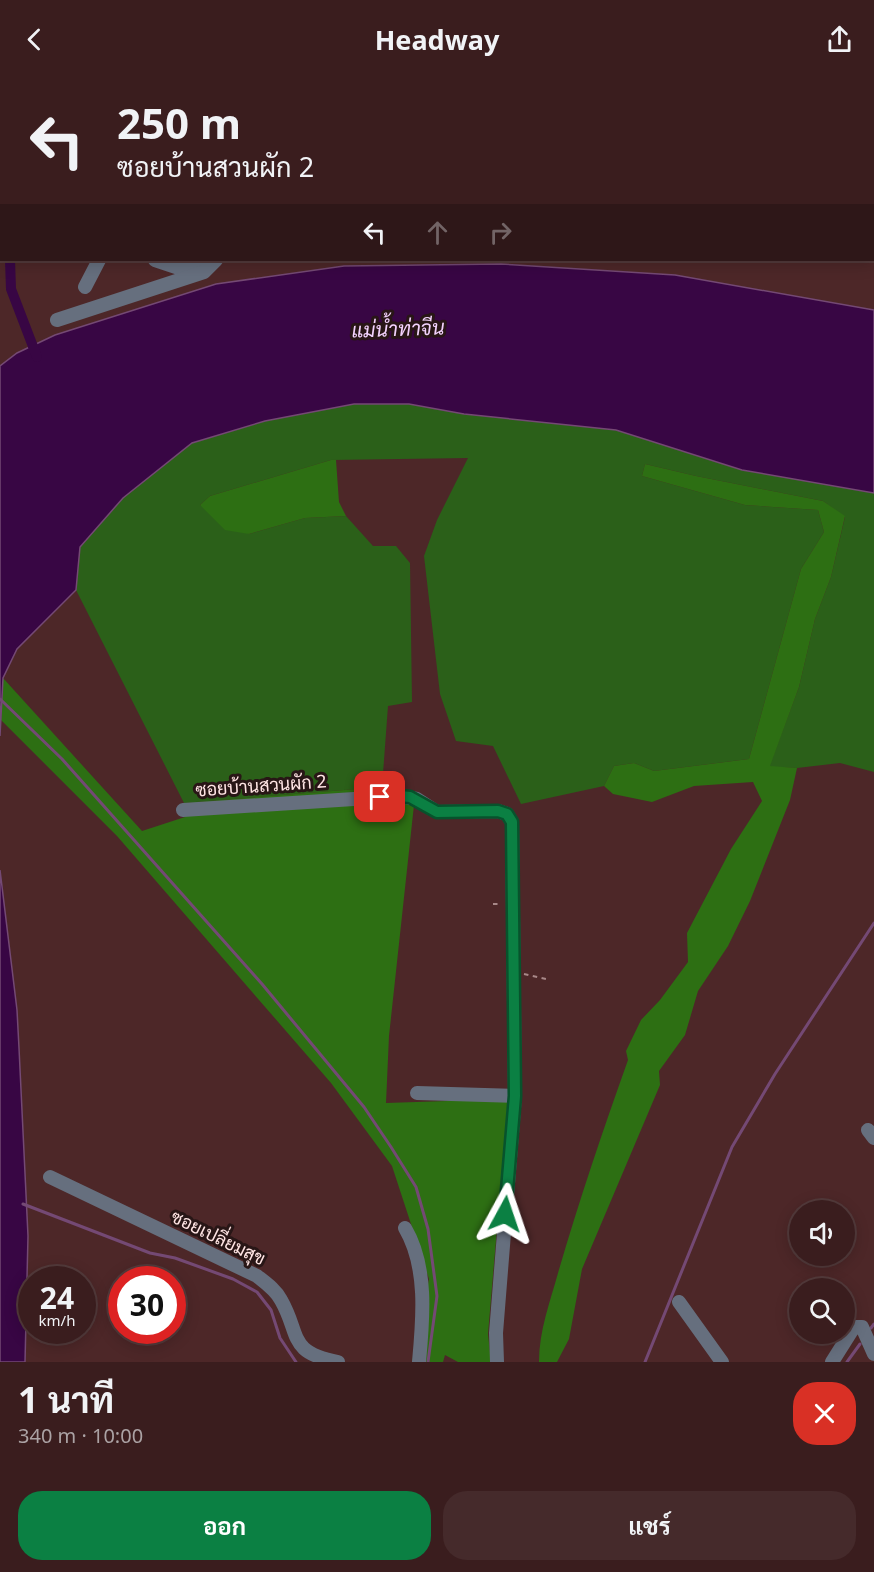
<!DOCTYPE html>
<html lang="th">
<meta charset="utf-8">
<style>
:root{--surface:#3a1d1e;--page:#452a2b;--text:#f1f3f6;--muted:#aba2a4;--line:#543b3c;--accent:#0b8043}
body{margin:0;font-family:"Noto Sans",Sarabun,sans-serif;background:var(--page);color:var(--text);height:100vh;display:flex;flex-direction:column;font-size:22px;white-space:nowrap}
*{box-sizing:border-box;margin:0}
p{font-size:20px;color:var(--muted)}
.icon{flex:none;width:33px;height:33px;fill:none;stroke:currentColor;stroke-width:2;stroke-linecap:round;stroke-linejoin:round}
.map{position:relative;height:1284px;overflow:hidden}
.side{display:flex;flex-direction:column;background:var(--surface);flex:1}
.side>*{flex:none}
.banner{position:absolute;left:0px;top:0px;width:874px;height:183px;box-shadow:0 3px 15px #0003,0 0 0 2px var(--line);background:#3a1d1e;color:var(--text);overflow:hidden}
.controls{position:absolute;left:789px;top:1122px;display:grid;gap:12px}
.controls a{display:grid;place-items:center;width:66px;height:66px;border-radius:50%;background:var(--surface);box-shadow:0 3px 15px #0003,0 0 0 2px var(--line);font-size:30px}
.speed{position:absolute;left:18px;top:1188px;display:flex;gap:12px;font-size:30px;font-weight:700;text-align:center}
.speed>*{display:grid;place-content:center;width:78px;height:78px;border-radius:50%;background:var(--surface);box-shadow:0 3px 15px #0003,0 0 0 2px var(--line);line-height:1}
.speed small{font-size:15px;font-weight:400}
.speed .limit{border:9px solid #d22;background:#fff;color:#111}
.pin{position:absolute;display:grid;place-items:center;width:51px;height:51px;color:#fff;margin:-26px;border-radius:12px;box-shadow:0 3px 9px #0006}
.me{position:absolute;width:66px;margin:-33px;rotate:5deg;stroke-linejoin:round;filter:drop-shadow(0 0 4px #0008)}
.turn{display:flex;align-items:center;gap:21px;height:126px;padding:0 18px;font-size:27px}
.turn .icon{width:78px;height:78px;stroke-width:2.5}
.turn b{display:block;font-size:42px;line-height:51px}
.lanes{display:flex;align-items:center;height:57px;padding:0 18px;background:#0003;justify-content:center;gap:30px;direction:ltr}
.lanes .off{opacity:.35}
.round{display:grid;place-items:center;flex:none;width:63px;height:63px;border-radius:24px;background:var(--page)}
.overview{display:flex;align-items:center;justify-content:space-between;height:102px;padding:0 18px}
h1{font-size:36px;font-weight:700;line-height:45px}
.action{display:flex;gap:12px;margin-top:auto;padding:12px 18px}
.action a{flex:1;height:69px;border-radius:24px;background:var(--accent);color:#fff;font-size:24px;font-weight:700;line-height:69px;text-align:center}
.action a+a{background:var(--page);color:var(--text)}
header{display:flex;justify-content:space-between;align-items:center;height:78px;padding:0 18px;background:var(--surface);font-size:27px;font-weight:700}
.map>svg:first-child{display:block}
.green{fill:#2b6019}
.forest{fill:#2d6f13}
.water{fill:#380644;stroke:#744974;stroke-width:1.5}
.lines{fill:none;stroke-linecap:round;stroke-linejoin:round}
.stream{stroke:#744974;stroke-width:3}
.canal{stroke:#380644;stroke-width:10}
.path{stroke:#a88888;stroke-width:2;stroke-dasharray:4.5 4.5;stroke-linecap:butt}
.minor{stroke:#666f7e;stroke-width:14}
.route-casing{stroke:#07532c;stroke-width:15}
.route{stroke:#0b8043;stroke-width:10}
.labels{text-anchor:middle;stroke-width:6;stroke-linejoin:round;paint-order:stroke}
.street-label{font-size:18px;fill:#ffe5e4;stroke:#281616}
.water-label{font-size:20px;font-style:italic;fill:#f3d2fd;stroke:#281616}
</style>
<header><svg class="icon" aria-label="back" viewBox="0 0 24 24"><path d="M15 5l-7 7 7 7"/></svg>Headway<svg class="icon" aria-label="share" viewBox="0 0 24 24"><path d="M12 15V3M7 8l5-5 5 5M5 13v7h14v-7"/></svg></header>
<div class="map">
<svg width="874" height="1284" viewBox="0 0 874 1284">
<rect width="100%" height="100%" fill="#4d2728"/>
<!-- green -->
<path class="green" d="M354 326H409L464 336 616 352 742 392 874 415V694L840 685 797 690 769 689 799 609 815 541 831 499 845 439 823 423 696 398 645 386 642 398 745 427 818 432 824 454 801 491 749 681 654 693 634 685 614 688 604 708 521 726 493 668 456 663 440 616 424 478 437 442 468 380 331 382 210 418 200 427 249 456 305 440 346 438 373 468H396L410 485 412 624 388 628 382 709 184 725 76 512 80 469 123 420 192 365 265 343Z"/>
<!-- forest -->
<g class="forest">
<path d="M331 382H336L339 424 346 438 305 440 249 456 225 452 200 427 210 418Z"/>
<path d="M645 386 696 398 823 423 845 438 831 499 815 541 799 609 770 688 797 690 790 722 750 823 728 868 698 913 685 957 659 993 660 1007 582 1191 569 1261 557 1284H539C539 1253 550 1224 558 1195 579 1123 603 1052 628 982L626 973 641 942 660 922 688 884 687 855 731 771 762 723 753 704 694 708 652 724 613 716 604 708 614 688 634 685 654 693 749 681 801 491 824 454 818 432 745 427 642 398Z"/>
<path d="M3 600 142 753 185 739 184 725 382 709 414 727 389 958 386 1025 508 1021 488 1256 491 1284H458L445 1277 443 1284H412L429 1201 392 1088 331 1005 117 758 1 642Z"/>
</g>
<!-- water -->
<g class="water">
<path d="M501 186 675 197 874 232V415L742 392 616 352 464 336 409 326H354L265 343 192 365 123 420 80 469 76 512 17 571 3 600 0 658V288L17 275 55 257 216 206 344 188Z"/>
<path d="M0 792 17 932 19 970 28 1158 25 1284H0Z"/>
</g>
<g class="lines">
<!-- stream -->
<g class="stream">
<path d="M0 621 62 681 262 906 364 1029 391 1069 416 1109 428 1151 437 1218 428 1284"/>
<path d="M23 1126 150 1175 175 1180 233 1201 257 1214 271 1232 280 1260 296 1284"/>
<path d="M871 1250 874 1246"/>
<path d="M645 1284 732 1069 775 996 874 845"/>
<path d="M847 1284 860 1266"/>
</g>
<!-- canal -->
<g class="canal">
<path d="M29 2V0"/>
<path d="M10 182 11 211 37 279"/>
</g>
<!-- path -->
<g class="path">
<path d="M493 826H502"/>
<path d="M524 896 550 902"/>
</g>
<!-- minor -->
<g class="minor">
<path d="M211 0V2"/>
<path d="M300 2V0"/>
<path d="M351 2V0"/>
<path d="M407 2V0"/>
<path d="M873 66 874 62"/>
<path d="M873 114 874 115"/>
<path d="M155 182 179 190H202"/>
<path d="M85 209 99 182"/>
<path d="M57 242 204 194 216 182"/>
<path d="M183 732 400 718 417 721 437 734 498 733 507 736 512 744 515 1018 496 1255 497 1284"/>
<path d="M417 1015 515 1018"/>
<path d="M868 1052 874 1060"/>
<path d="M50 1099 257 1198C266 1205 276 1212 281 1222 301 1257 287 1274 338 1284"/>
<path d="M405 1150C428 1189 423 1241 419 1284"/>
<path d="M679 1224 722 1284"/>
<path d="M832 1284 854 1249H862L874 1276"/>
</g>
</g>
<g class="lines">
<!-- route casing -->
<g class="route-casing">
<path id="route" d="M380 719 400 718 410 719 437 734 498 733 507 736 512 744 515 1018 505 1136"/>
</g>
<!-- route -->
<use href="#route" class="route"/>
</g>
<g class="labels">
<!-- street labels -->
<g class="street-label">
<text transform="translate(261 708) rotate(-4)" y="6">ซอยบ้านสวนผัก 2</text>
<text transform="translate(218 1160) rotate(26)" y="6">ซอยเปลี่ยมสุข</text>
</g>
<!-- water labels -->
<g class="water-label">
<text transform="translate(398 251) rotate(-2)" y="7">แม่น้ำท่าจีน</text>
</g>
</g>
</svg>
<div class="controls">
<a><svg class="icon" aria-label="sound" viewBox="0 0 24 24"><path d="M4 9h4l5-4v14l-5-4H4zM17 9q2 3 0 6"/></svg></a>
<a><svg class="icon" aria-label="search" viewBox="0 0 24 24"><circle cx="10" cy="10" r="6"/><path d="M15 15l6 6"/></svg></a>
</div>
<div class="speed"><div>24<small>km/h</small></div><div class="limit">30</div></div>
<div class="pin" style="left:380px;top:719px;background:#d93025"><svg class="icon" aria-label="arrive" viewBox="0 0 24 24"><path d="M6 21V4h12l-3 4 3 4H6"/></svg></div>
<svg class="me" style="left:505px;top:1136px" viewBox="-20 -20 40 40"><path d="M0-17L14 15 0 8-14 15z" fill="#0b8043" stroke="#fff" stroke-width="4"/></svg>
<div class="banner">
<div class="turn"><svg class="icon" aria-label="left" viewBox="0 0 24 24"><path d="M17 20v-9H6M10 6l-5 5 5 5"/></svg><div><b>250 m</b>ซอยบ้านสวนผัก 2</div></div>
<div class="lanes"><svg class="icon" aria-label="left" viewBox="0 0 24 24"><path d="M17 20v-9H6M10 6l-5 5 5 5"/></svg><svg class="icon off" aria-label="ahead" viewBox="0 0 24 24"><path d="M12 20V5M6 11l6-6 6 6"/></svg><svg class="icon off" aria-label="right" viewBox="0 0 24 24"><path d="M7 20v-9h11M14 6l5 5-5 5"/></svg></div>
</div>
</div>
<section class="side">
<div class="overview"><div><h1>1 นาที</h1><p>340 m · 10:00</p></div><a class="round" style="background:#d93025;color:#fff"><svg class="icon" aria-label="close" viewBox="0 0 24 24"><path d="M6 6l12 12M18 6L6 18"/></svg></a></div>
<div class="action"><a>ออก</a><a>แชร์</a></div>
</section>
